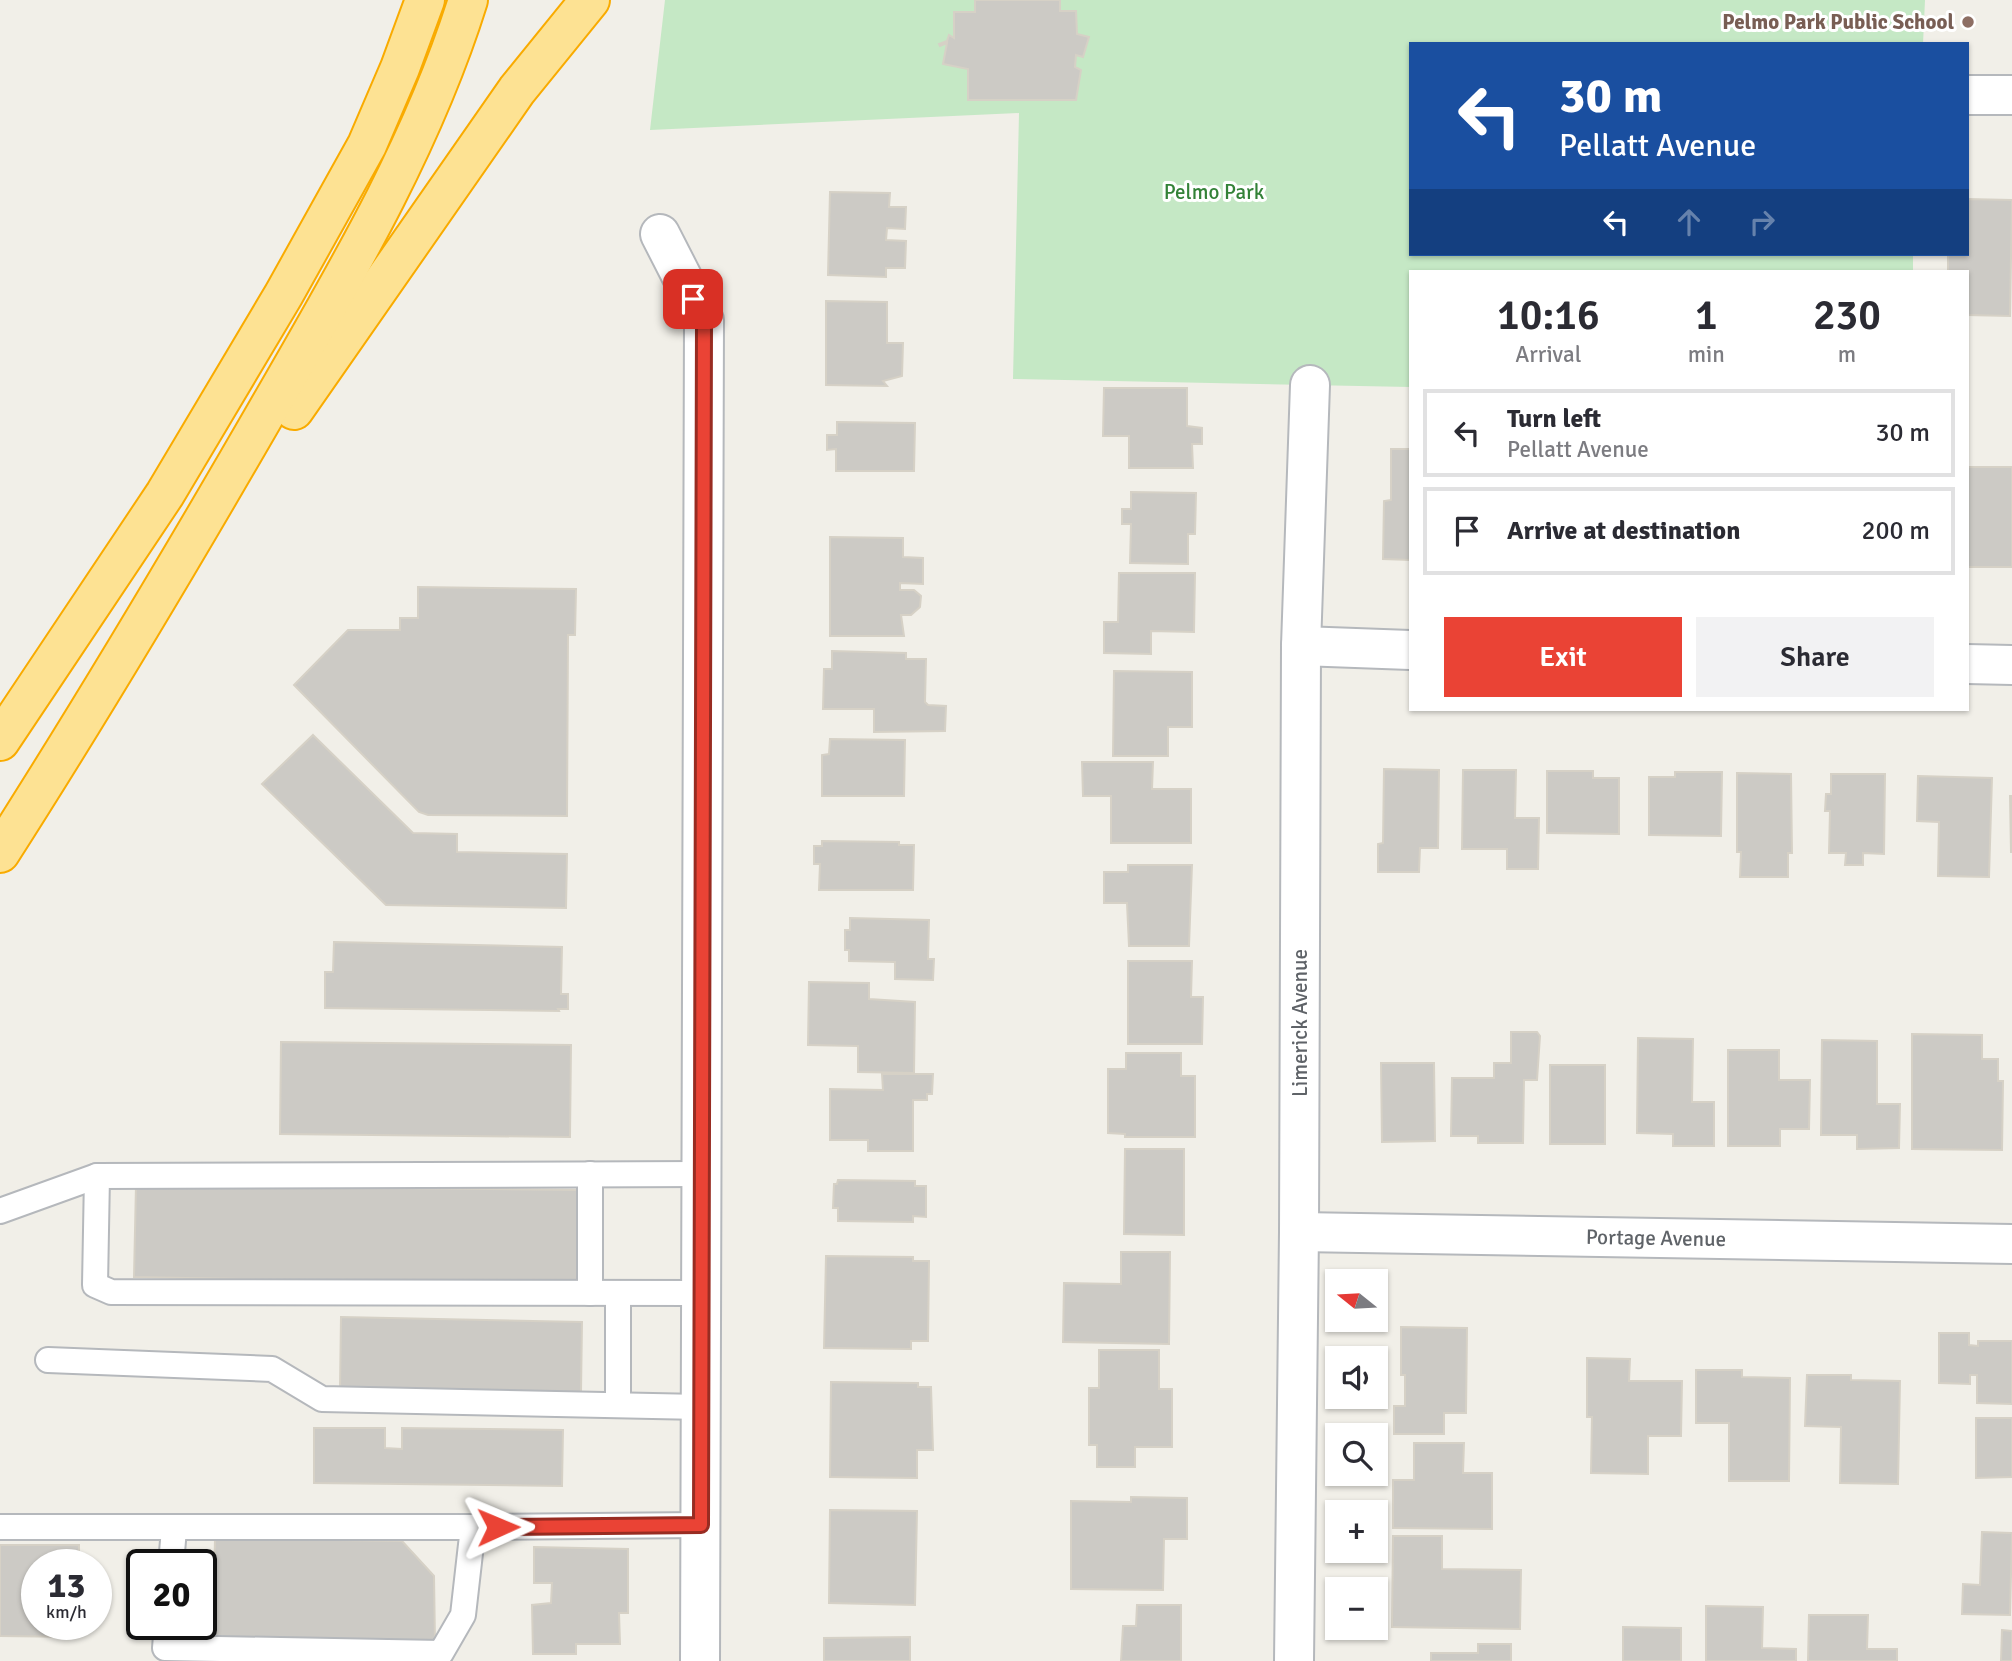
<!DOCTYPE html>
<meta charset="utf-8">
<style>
:root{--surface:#fff;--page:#f2f2f3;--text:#2b2b33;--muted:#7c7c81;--line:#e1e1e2;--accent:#ea4335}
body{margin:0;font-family:Signika,sans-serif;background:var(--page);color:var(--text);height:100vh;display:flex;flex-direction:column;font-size:26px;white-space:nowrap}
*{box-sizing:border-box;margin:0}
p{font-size:23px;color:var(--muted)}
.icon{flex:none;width:38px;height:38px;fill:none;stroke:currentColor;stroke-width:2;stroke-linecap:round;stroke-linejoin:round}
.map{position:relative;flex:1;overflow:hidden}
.details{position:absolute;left:1409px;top:270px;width:560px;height:441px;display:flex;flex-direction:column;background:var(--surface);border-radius:0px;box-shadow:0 2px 5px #0004}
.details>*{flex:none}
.top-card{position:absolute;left:1409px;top:42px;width:560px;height:214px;border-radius:0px;box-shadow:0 2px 5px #0004;background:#1a4fa0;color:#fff;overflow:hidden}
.needle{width:46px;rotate:288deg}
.buttons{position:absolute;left:1325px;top:1269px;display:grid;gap:14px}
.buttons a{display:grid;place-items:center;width:63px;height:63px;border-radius:0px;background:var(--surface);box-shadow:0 2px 5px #0004;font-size:35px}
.speed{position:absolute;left:21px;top:1549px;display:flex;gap:14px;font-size:35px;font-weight:700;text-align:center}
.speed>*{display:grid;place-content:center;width:91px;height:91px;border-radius:50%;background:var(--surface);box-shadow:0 2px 5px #0004;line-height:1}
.speed small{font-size:18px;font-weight:400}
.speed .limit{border:4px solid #111;border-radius:10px;background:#fff;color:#111}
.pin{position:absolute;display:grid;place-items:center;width:60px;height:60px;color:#fff;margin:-30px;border-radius:14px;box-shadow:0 4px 10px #0006}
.me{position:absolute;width:77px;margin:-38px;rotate:89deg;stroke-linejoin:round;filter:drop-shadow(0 0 5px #0008)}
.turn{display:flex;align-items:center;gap:24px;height:147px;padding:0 35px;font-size:32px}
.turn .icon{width:91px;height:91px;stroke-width:2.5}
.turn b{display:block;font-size:49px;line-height:60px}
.lanes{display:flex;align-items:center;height:66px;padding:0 35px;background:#0003;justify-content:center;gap:35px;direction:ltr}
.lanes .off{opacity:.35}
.eta{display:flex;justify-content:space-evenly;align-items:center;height:119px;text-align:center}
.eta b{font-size:42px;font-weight:600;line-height:49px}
.cta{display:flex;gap:14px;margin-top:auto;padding:14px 35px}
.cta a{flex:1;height:80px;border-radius:0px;background:var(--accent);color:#fff;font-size:28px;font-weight:600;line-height:80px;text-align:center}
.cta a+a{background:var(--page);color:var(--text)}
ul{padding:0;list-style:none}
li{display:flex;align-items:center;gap:21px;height:88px;margin:0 14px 10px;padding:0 21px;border:4px solid var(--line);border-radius:0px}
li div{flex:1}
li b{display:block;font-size:26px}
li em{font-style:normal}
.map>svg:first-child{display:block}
.green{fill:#c5e8c5}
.building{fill:#cccac5;stroke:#d6d1c6;stroke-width:2}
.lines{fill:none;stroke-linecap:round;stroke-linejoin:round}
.service-casing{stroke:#b5b8bc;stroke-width:28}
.minor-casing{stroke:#b5b8bc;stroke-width:42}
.motorway-casing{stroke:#f9ab00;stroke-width:42}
.service{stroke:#fff;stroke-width:24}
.minor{stroke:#fff;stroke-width:38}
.motorway{stroke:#fde293;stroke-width:38}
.route-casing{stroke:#982c22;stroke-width:18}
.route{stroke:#ea4335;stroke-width:12}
.education-dot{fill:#8d6e63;stroke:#fff;stroke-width:2.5}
.labels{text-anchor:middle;stroke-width:6;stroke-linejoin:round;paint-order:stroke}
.education-label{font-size:21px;font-weight:bold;fill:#785e54;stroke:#fff;text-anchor:end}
.park-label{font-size:21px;fill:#348238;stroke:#fff}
.street-label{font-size:21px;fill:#5f6368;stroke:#fff}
</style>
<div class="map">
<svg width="2012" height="1661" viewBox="0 0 2012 1661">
<rect width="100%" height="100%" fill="#f1efe8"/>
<!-- green -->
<path class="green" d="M665 0H1925L1923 44H1410V254H1913V271H1410V387L1013 379 1019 113 650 130Z"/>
<!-- building -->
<g class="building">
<path d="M975 0H1060V11H1076L1077 34 1089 37 1083 57 1076 55 1075 67 1081 70 1076 100H968V69L943 64 947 43 940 46 939 44 947 41 949 35 954 38V12H975Z"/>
<path d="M830 192 890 193 889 207H906L905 229 887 228 886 240 906 241 905 268H886V277L828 275Z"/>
<path d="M1967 199 2012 200 2010 316 1967 315V271H1948V254H1967Z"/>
<path d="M826 301 887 302V343H903L902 376 883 381 887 386 826 385Z"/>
<path d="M1104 388H1187V426L1202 428V444H1192L1193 468H1129V436H1103Z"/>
<path d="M837 422 915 423 914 471H836V449L827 450V435H837Z"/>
<path d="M1391 449H1410V560L1383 559 1384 501 1391 500Z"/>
<rect x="1967" y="467" width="45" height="100"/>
<path d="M1131 492 1196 493 1195 534H1188V564L1130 563 1131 524H1122V509H1131Z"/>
<path d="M830 537 903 538V557L923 558V584L900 583V590H914L921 596 920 607 911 615H901L904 636H830Z"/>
<path d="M1119 573H1195L1194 632 1151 631V654L1104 653V622H1118Z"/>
<path d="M418 587 576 589 575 635H568L567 816 428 815 419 812 294 685 348 630H400V618H418Z"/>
<path d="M832 651 906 653V659H926L925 702 928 705 946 706 945 731 874 732V709H823L824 669H832Z"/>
<path d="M1114 671 1192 672V727H1168V756H1113Z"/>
<path d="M313 735 413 833 457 834V852L567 854 566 908 386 905 262 784Z"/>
<path d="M830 739 905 740 904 796H822V755L829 754Z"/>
<path d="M1082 762H1153L1152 789H1191V843H1111V796H1083Z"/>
<path d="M1384 769 1439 770 1438 848H1420L1419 872H1378V844L1383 843Z"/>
<path d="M1463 770H1516L1515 818H1539L1538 869H1507V849H1462Z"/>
<path d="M1547 771H1593V778H1619V834L1547 833Z"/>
<path d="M1675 772H1722L1721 836 1649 835V777H1675Z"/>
<path d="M1737 773 1791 774 1792 853H1788V877H1740L1741 852H1737Z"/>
<path d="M1831 774H1885L1884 854 1863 853V865H1845L1846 853H1829L1830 811H1825L1826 794H1831Z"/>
<path d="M1918 776 1992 778 1989 877 1938 876 1939 822 1917 821Z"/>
<path d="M2010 796H2012V852H2011Z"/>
<path d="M822 841 899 842V845H914L913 890H819L820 864H814V846H822Z"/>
<path d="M1128 865H1192L1189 946H1129L1127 903H1104V872H1128Z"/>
<path d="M850 918 929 920 928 959H934L933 980 895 979V962L849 961V950H845V930H850Z"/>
<path d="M334 942 562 947 561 994H568V1009H558L559 1011 325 1008V972H333Z"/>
<path d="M1128 961H1192L1191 997H1203L1202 1044H1128Z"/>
<path d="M809 982 869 983V999L915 1002 914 1073 858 1072V1046L808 1045Z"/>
<path d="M1511 1032H1537L1540 1036 1537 1080H1524L1523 1143H1478V1136H1451L1452 1078H1494V1063H1511Z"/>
<path d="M1912 1034 1982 1035V1059H1998V1081H2003L2002 1150 1912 1149Z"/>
<path d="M1638 1038 1693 1039 1692 1102H1714V1146H1673V1134L1637 1133Z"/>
<path d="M1822 1040 1877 1041V1104H1900L1899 1148 1857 1149V1135H1821Z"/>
<path d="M281 1042 571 1045 570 1137 280 1134Z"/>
<path d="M1728 1050H1779V1080H1810L1809 1129H1780V1146H1728Z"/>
<path d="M1126 1053H1181V1076H1195V1137H1125V1134L1108 1133V1069H1126Z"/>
<path d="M1381 1063H1434L1435 1141 1382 1142Z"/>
<rect x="1550" y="1065" width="55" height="79"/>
<path d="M882 1074H933L932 1094H927V1100H913V1151H868V1140H830V1089L883 1090Z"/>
<path d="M1125 1149H1184V1235L1124 1234Z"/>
<path d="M838 1180 915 1181V1186H926V1217L913 1216V1222L838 1221V1208H833L834 1184H837Z"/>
<path d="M136 1185 582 1190 581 1285 134 1277Z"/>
<path d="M1121 1252H1170L1169 1344 1063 1342 1064 1283 1121 1284Z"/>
<path d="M826 1256 913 1257V1261H929L928 1341H911V1349L824 1348Z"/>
<path d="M341 1317 582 1322 581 1392 340 1389Z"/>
<path d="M1401 1327 1467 1328 1466 1413H1444V1434H1394V1406H1405V1375H1401Z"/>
<path d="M1939 1333H1969V1345L1978 1346V1341H2012V1404L1977 1403V1375H1970V1384L1939 1383Z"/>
<path d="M1099 1350H1159V1389H1172V1447H1135V1467H1097V1445H1089V1388H1099Z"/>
<path d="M1587 1358 1630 1359 1629 1381H1682L1681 1436H1648V1474L1591 1473 1592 1417H1587Z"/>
<path d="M1696 1370H1742V1377L1790 1378 1789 1481H1729V1423H1696Z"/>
<path d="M1807 1375H1851V1380L1900 1381 1898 1484 1840 1483 1841 1427 1805 1426Z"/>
<path d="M831 1382 918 1383V1387H931L933 1450H917V1478L830 1477Z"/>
<path d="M1976 1418H2012V1477L1976 1478Z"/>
<path d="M314 1428H385V1448L402 1449V1428L563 1430 562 1486 314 1483Z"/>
<path d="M1414 1443H1464L1463 1473H1492V1529L1393 1528V1480H1414Z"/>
<path d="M1131 1497 1187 1498V1539H1164L1163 1590 1071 1589V1501L1131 1502Z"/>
<path d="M830 1510 917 1511 915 1605 829 1603Z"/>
<path d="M1982 1532 2012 1533 2010 1615 1962 1614 1963 1584 1980 1585Z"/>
<path d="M1393 1536H1442V1569L1521 1570 1520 1629 1392 1627Z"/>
<path d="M215 1538 402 1541 434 1576 435 1643 213 1639Z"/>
<path d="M0 1545H79V1564H37V1624H79L78 1637 0 1636Z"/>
<path d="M534 1547 628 1549V1613H619L620 1644H576V1654H533L532 1605 551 1603 552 1583H534Z"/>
<path d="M1137 1605H1181V1661H1121L1123 1626H1136Z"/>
<path d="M1706 1606 1763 1607 1762 1648 1796 1649V1661H1706Z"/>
<path d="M1809 1615H1868L1867 1649H1897V1661H1808Z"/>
<path d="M1623 1627 1681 1628V1661H1623Z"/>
<path d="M2002 1630 2012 1631V1661H2001Z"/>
<path d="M910 1637V1661H824V1638Z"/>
<path d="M1478 1644H1511V1661H1431V1653H1478Z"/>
</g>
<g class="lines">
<!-- service casing -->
<g class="service-casing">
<g id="service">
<path d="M590 1174V1293"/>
<path d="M0 1211 97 1176"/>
<path d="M701 1293 111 1292 95 1285 97 1176 702 1174"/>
<path d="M48 1360 272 1369 322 1399 701 1407"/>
<path d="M618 1405V1294"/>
<path d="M0 1527H473L463 1615 441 1653 165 1648 167 1624"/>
<path d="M473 1527 700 1525"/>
<path d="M171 1564 174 1529"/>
</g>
</g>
<!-- minor casing -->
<g class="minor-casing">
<g id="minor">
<path d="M1967 95H2012"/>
<path d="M660 234 704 320 700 1661"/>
<path d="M1301 646 1410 650"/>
<path d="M1967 664 2012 665"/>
<path d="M1299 1232 2012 1244"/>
<path d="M1294 1661 1299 1232 1301 646 1310 385"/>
</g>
</g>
<!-- motorway casing -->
<g class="motorway-casing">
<g id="motorway">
<path d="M294 410 517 90 590 0"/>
<path d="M0 741 165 494 284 294 367 145 400 68 425 0"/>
<path d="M0 853C94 706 184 555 271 404 346 274 423 144 468 0"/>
</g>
</g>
<!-- service -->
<use href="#service" class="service"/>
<!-- minor -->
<use href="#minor" class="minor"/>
<!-- motorway -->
<use href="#motorway" class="motorway"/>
</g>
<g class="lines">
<!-- route casing -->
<g class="route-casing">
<path id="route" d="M498 1527 701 1525 704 320 693 299"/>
</g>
<!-- route -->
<use href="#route" class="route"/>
</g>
<!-- markers -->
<circle class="education-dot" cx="1968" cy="22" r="7"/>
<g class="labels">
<!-- education labels -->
<g class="education-label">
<text x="1954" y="29">Pelmo Park Public School</text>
</g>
<!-- park labels -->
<g class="park-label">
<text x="1214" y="199">Pelmo Park</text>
</g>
<!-- street labels -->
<g class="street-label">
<text transform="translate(1300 1023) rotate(-90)" y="7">Limerick Avenue</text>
<text transform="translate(1656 1238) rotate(1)" y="7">Portage Avenue</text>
</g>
</g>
</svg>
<div class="buttons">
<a><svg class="needle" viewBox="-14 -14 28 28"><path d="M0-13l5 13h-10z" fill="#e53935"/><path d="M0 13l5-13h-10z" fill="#7c7c81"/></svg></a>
<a><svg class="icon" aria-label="sound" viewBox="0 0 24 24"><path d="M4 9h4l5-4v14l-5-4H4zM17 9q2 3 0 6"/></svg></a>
<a><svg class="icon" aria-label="search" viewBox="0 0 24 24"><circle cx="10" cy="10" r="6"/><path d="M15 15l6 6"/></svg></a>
<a>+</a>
<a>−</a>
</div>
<div class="speed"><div>13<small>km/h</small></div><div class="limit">20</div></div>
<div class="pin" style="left:693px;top:299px;background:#d93025"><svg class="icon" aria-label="arrive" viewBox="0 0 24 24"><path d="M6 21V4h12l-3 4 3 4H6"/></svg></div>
<svg class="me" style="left:498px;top:1527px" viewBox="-20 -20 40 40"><path d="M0-17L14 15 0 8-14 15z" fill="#ea4335" stroke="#fff" stroke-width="4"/></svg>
<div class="top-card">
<div class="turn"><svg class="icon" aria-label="left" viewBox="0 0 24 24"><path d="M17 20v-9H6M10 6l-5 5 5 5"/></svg><div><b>30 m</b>Pellatt Avenue</div></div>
<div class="lanes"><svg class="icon" aria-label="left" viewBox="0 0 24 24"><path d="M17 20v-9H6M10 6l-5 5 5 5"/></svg><svg class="icon off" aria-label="ahead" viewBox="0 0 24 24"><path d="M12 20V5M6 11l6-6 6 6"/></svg><svg class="icon off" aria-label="right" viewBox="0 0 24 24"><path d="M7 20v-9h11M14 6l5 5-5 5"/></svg></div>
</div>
<section class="details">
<div class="eta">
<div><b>10:16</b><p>Arrival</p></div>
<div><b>1</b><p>min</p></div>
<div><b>230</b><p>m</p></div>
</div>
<ul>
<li><svg class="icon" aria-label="left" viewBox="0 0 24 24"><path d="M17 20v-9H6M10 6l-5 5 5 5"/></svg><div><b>Turn left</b><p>Pellatt Avenue</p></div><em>30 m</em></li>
<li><svg class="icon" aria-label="arrive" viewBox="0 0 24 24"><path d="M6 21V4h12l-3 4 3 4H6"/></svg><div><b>Arrive at destination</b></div><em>200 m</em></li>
</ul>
<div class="cta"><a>Exit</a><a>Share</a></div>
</section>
</div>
